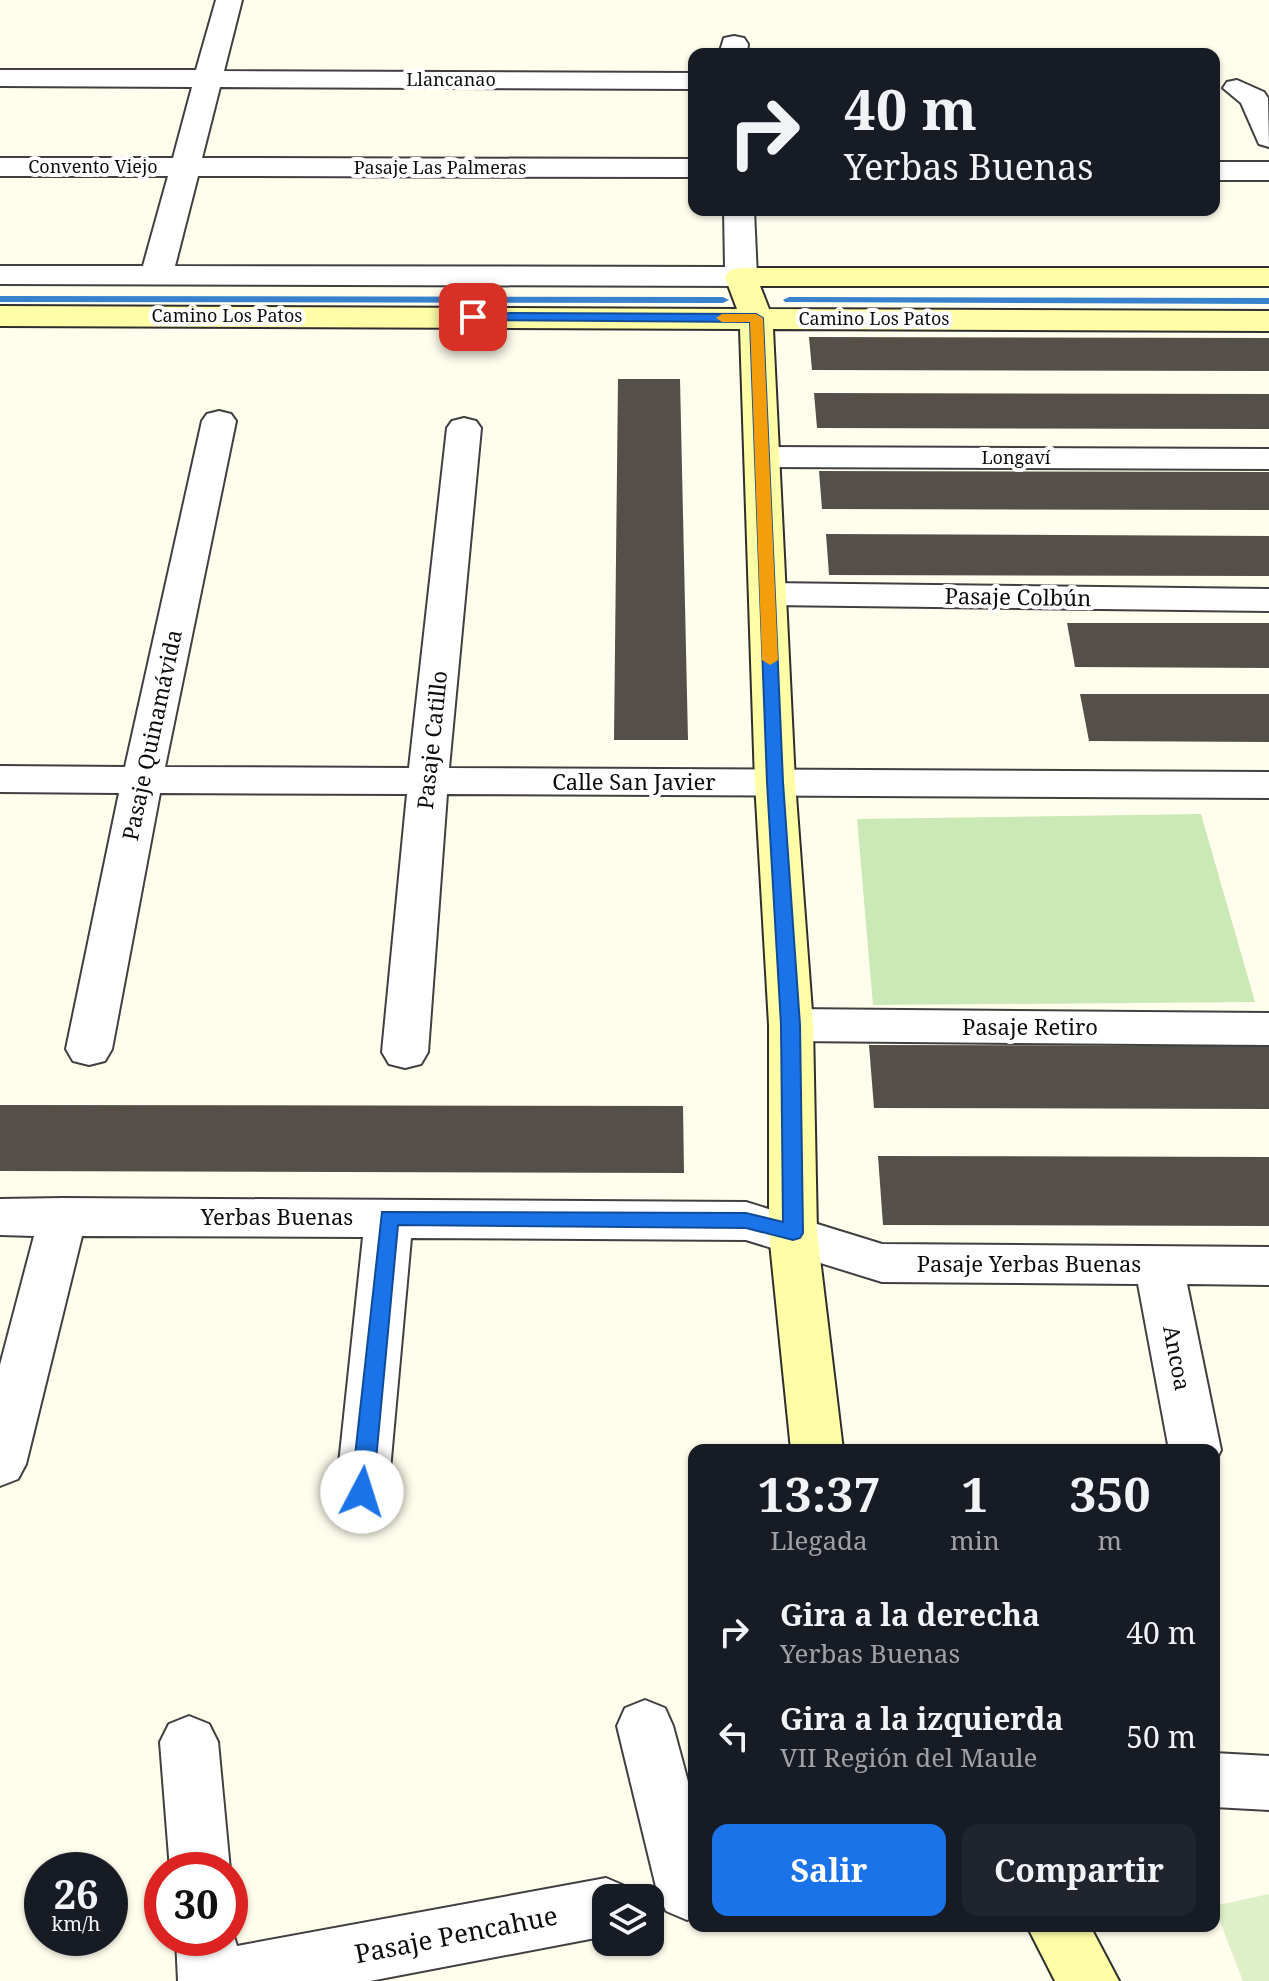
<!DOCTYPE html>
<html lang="es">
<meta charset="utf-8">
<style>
:root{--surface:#171b24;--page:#20242c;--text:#f1f3f6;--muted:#9ea1a6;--accent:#1a73e8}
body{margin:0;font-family:"Noto Serif",serif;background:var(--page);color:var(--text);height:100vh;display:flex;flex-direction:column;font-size:30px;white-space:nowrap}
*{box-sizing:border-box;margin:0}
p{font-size:26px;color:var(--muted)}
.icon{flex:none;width:44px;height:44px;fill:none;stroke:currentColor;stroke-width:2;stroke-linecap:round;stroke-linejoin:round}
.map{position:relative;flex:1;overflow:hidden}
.sheet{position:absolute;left:688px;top:1444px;width:532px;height:488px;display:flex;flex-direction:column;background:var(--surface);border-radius:16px;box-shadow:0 2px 6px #0004}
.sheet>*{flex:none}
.hud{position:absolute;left:688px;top:48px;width:532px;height:168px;border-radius:16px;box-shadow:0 2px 6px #0004;background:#171b24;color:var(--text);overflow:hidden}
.tools{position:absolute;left:592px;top:1884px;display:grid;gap:16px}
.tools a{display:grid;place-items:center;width:72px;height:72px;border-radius:16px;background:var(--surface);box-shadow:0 2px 6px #0004;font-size:40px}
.speed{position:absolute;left:24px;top:1852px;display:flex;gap:16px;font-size:40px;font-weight:700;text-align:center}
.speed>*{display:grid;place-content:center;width:104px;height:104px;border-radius:50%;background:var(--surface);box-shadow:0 2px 6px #0004;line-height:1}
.speed small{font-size:20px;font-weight:400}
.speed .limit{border:12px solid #d22;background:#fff;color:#111}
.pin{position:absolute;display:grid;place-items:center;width:68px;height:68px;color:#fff;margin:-34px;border-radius:16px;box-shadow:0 4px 12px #0006}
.me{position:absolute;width:88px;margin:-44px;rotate:5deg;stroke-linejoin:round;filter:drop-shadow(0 0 6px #0008)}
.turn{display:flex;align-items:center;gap:28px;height:168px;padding:0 24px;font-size:36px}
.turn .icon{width:104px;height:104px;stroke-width:2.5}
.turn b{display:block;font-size:56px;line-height:68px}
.eta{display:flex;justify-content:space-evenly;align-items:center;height:136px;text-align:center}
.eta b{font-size:48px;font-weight:700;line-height:56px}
.primary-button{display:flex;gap:16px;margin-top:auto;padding:16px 24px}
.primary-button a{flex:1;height:92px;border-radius:16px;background:var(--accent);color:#fff;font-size:32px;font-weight:700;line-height:92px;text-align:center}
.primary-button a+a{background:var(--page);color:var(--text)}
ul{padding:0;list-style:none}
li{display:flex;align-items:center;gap:24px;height:104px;padding:0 24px}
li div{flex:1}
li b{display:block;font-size:30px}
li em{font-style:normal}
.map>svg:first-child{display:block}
.green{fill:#cbe9b6}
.pitch{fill:#def0c8}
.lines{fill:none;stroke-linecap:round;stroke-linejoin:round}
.stream{fill:#3882cd;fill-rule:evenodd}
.building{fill:#554f49}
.street-casing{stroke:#404040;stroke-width:4}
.secondary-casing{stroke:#2f2f2f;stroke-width:4}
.street{fill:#fff;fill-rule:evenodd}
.secondary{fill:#fffea7;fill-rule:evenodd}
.route{fill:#1a73e8;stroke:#114b97;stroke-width:2}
.slow{fill:#f59e0b}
.labels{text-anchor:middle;stroke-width:8;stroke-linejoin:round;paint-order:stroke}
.far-street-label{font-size:18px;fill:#0d0d0d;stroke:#fff}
.street-label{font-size:22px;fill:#0d0d0d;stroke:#fff}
.near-street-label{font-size:26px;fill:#0d0d0d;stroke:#fff}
</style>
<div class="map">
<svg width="1269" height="1981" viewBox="0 0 1269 1981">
<rect width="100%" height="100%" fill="#fffdec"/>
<!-- green -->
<path class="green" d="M1201 814 1255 1002 873 1005 857 819Z"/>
<!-- pitch -->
<path class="pitch" d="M1269 1894V1981H1243L1214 1906Z"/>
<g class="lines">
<!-- stream -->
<g class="stream">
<path d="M0 296 723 297 729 300 723 303 0 302Z"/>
<path d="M789 297 1269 298V304L785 302 783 300Z"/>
</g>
</g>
<!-- building -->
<g class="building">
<path d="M809 337 1269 338V371L812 370Z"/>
<path d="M618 379H680L688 740H614Z"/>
<path d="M814 393 1269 394V429L817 428Z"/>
<path d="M819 471 1269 472V510L822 509Z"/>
<path d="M826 534 1269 536V576L829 575Z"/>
<path d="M1067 623H1269V668L1075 667Z"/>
<path d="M1080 694H1269V742L1089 741Z"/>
<path d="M869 1045 1269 1046V1109L874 1108Z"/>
<path d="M0 1105 683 1106 684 1173 0 1171Z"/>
<path d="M878 1156 1269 1157V1226L883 1225Z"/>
</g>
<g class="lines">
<!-- street casing -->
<g class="street-casing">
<g id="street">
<path d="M216 0H242L224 71 694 73V89L220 87 202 158 694 159V177L198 176 175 266 725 267 724 210H754L757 277 752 284 741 286 0 284V266H143L168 176H0V158H173L192 87 0 86V70H196Z"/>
<path d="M734 36 744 38 748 44 747 54H719L724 38Z"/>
<path d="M1237 80 1264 92 1268 98 1269 147 1259 144 1241 103 1223 88 1227 82Z"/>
<rect x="1214" y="162" width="55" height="18"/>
<path d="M219 411 231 414 236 421 165 767 409 768 447 428 452 421 464 418 476 421 481 428 449 768 1269 772V798L447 794 428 1052 421 1064 405 1068 389 1064 382 1052 407 794 160 793 112 1049 105 1061 89 1065 73 1061 66 1049 119 793 0 792V766L125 767 202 421 207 414Z"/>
<path d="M763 447 1269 449V469L763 467 751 464 746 457 751 450Z"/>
<path d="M768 583 1269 589V611L768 605 755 602 749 594 755 586Z"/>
<path d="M791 1009 1269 1013V1045L791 1041 775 1036 769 1025 775 1014Z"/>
<path d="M63 1198 746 1202 882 1244 1269 1247V1285L1187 1284 1221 1450 1214 1464V1450H1169L1138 1284 882 1282 746 1240 411 1238 388 1492 381 1508 362 1514 343 1508 336 1492 363 1237 82 1236 26 1464 18 1479 0 1486V1365L34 1236 0 1235V1199Z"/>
<path d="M645 1700 665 1708 673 1726 694 1804V1917L687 1920 666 1911 657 1891 617 1726 625 1708Z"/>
<path d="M189 1716 209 1724 218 1742 230 1870H170L160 1742 169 1724Z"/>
<path d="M1214 1753 1269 1756V1810L1214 1807Z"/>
<path d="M606 1878 627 1887 632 1898H606V1936L370 1981H178L176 1938H230V1923L237 1946Z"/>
</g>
</g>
<!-- secondary casing -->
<g class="secondary-casing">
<g id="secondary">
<path d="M741 268H1269V286H760L769 309 1269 311V331L773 329 795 782 813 1025 817 1233 843 1450H791L769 1233V1025L755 782 740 329 0 326V306L737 309 725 277 730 270Z"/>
<path d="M1027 1926H1090L1119 1981H1055Z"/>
</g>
</g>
<!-- street -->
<use href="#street" class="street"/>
<!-- secondary -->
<use href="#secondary" class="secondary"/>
</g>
<!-- route -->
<path class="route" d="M473 313 756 314 763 318 783 782 800 1025 803 1233 800 1238 793 1240 746 1228 398 1225 373 1492 370 1499 362 1501 355 1499 351 1492 382 1212 746 1213 783 1222 781 1025 767 782 750 322 468 320 466 317Z"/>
<!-- slow -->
<path class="slow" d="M756 314 763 318 778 660 770 665 762 660 750 322H722L716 318 722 314Z"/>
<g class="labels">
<!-- far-street labels -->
<g class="far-street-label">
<text x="451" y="86">Llancanao</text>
<text x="93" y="173">Convento Viejo</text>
<text x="440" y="174">Pasaje Las Palmeras</text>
<text x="227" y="322">Camino Los Patos</text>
<text x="874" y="325">Camino Los Patos</text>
<text x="1016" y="464">Longaví</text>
</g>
<!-- street labels -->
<g class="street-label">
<text transform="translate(1018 597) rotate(1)" y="8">Pasaje Colbún</text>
<text transform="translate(152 735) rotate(-78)" y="8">Pasaje Quinamávida</text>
<text transform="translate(432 740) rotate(-84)" y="8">Pasaje Catillo</text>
<text x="634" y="790">Calle San Javier</text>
<text x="1030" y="1035">Pasaje Retiro</text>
<text x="277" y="1225">Yerbas Buenas</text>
<text x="1029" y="1272">Pasaje Yerbas Buenas</text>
<text transform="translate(1177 1358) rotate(79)" y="8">Ancoa</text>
</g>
<!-- near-street labels -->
<g class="near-street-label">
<text transform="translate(456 1935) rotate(-11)" y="9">Pasaje Pencahue</text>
</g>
</g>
</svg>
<div class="tools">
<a><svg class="icon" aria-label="layers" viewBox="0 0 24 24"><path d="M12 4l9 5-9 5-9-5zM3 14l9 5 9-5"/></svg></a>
</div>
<div class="speed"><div>26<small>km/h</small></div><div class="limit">30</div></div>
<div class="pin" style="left:473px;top:317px;background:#d93025"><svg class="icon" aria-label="arrive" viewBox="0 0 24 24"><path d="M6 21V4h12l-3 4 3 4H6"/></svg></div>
<svg class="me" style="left:362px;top:1492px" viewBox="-20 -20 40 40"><circle r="19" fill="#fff"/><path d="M0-13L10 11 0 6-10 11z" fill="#1a73e8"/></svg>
<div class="hud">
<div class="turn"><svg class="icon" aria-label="right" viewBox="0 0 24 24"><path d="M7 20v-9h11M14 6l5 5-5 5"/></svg><div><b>40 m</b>Yerbas Buenas</div></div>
</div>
<section class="sheet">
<div class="eta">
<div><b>13:37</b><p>Llegada</p></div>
<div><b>1</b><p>min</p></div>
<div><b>350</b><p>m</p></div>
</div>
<ul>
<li><svg class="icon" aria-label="right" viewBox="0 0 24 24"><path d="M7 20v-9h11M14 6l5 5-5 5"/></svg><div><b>Gira a la derecha</b><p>Yerbas Buenas</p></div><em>40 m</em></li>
<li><svg class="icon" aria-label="left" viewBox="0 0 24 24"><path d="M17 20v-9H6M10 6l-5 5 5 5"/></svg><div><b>Gira a la izquierda</b><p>VII Región del Maule</p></div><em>50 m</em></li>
</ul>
<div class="primary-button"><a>Salir</a><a>Compartir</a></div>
</section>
</div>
